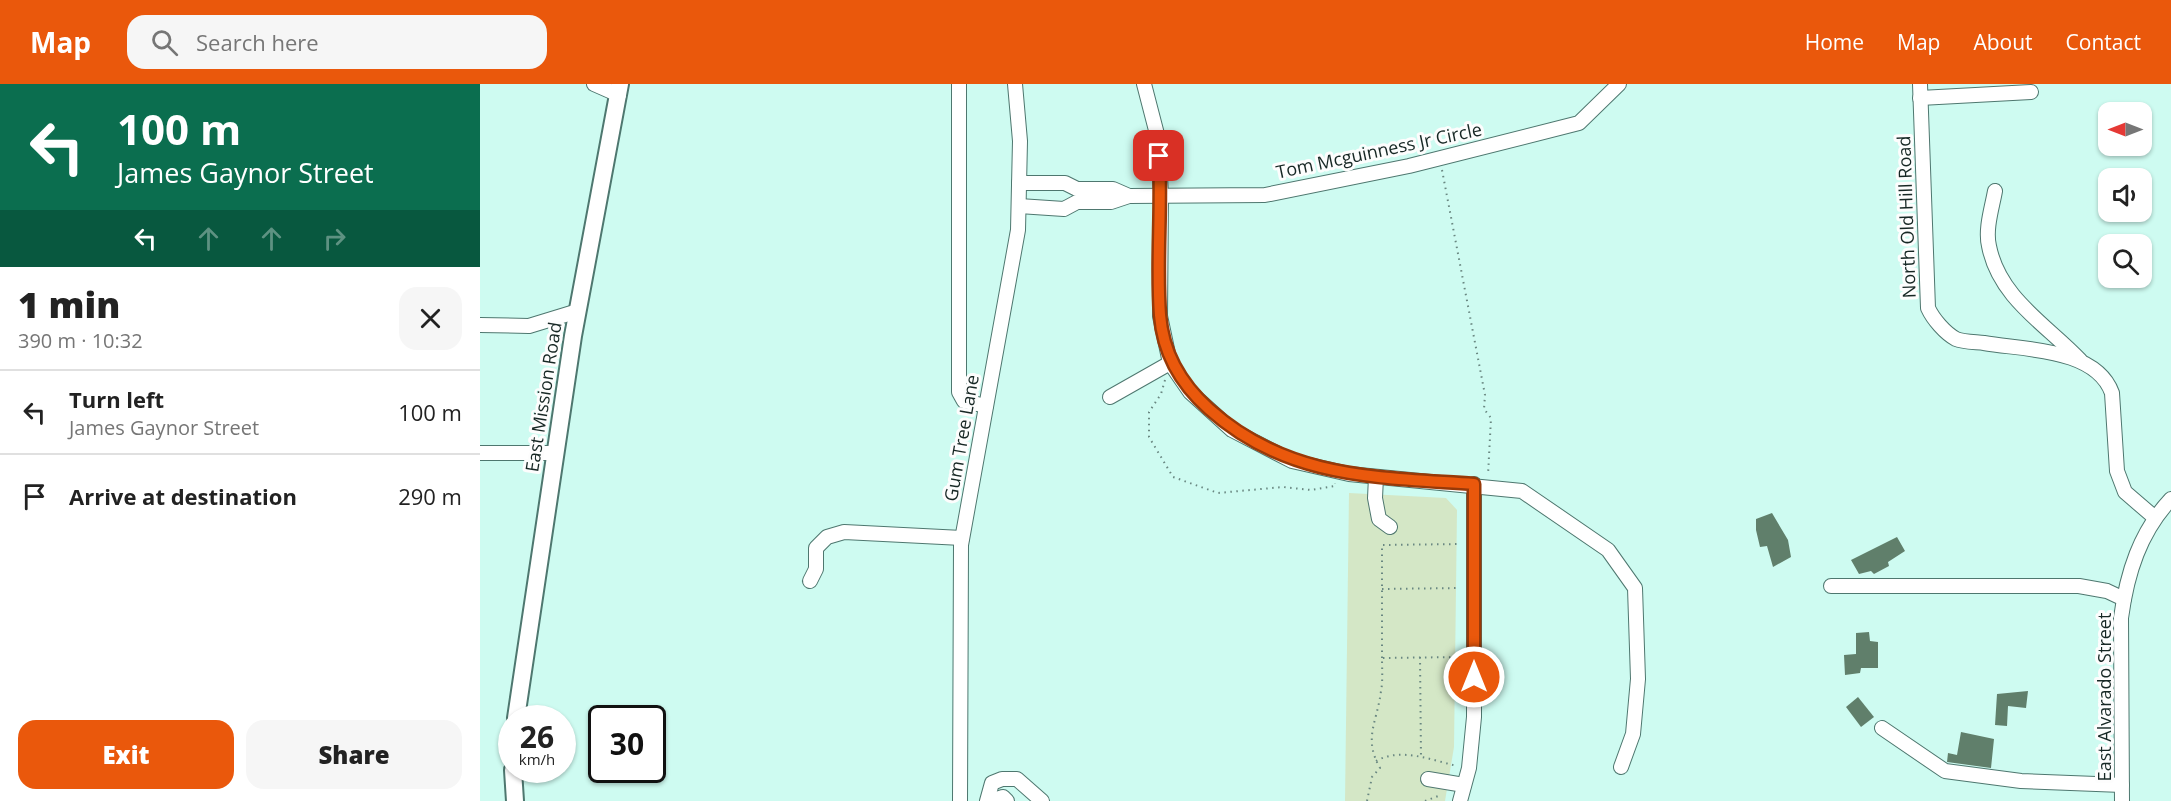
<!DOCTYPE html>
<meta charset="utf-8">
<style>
:root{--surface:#fff;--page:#f6f6f6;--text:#222;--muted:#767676;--line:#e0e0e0;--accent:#ea580c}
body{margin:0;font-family:"Open Sans",sans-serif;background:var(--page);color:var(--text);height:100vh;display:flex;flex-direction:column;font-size:22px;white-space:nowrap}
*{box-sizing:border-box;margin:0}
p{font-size:20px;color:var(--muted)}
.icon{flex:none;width:33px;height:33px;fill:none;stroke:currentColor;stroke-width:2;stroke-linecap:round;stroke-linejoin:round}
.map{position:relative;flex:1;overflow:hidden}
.side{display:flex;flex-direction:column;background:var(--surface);width:480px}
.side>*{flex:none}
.top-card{background:#0b6e4f;color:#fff;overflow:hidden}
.needle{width:39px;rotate:270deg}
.buttons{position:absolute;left:1618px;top:18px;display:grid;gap:12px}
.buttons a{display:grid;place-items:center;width:54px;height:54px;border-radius:12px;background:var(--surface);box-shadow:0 2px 4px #0004;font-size:30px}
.speed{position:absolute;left:18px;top:621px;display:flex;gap:12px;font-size:30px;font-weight:700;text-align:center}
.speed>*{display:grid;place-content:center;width:78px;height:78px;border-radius:50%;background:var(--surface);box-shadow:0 2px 4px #0004;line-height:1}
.speed small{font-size:15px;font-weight:400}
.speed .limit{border:3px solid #111;border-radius:9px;background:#fff;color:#111}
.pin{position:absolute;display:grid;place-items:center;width:51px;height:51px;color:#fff;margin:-26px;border-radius:12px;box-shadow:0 3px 9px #0006}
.me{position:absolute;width:66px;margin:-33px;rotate:0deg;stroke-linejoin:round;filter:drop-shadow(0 0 4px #0008)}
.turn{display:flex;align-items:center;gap:21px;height:126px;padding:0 18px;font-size:27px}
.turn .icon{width:78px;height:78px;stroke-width:2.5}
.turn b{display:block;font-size:42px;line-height:51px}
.lanes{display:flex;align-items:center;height:57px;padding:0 18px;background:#0003;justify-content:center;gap:30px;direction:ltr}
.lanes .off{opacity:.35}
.round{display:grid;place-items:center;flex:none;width:63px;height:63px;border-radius:18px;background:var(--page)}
.head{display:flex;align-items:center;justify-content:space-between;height:102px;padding:0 18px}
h1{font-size:36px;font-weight:800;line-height:45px}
.button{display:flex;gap:12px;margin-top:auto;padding:12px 18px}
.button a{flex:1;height:69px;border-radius:18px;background:var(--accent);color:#fff;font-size:24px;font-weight:800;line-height:69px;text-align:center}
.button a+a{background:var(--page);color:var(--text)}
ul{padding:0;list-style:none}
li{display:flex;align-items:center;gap:18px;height:84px;padding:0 18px;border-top:2px solid var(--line)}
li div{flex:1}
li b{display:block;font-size:22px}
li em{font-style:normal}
header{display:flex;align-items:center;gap:36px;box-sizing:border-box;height:84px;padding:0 30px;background:var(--accent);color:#fff}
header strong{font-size:28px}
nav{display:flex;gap:33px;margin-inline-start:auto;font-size:21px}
.search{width:420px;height:54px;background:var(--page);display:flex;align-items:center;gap:15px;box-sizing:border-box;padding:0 21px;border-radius:18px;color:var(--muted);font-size:22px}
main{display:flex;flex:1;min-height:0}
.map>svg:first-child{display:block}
.green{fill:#d4e7c6}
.building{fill:#607f6b}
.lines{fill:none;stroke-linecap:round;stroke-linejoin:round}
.minor-casing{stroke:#4e776f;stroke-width:16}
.major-casing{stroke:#4e776f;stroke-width:20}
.path{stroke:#698781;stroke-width:2;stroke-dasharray:1.5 4.5;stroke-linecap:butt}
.minor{stroke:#fff;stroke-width:14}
.major{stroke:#fff;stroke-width:16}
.route-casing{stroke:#983908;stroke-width:15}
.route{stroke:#ea580c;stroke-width:10}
.labels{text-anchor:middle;stroke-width:6;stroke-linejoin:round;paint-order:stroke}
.street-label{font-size:18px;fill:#162724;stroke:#fdfdfd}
</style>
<header>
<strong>Map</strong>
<div class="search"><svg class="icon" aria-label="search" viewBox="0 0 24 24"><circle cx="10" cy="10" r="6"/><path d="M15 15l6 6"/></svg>Search here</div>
<nav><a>Home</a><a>Map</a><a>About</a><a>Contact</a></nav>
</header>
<main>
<section class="side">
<div class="top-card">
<div class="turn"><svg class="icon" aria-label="left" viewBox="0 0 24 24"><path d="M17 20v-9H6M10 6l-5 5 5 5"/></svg><div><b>100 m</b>James Gaynor Street</div></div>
<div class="lanes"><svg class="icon" aria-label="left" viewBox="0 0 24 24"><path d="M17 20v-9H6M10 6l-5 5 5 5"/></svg><svg class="icon off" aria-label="ahead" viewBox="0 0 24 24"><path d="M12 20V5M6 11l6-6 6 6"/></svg><svg class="icon off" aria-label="ahead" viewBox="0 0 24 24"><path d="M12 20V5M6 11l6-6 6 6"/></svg><svg class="icon off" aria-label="right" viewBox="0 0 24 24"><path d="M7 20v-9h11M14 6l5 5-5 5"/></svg></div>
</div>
<div class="head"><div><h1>1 min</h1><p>390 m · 10:32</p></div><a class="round"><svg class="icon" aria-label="close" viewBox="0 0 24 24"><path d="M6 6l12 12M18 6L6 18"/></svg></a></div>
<ul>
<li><svg class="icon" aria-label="left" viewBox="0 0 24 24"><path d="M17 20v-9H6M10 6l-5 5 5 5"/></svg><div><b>Turn left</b><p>James Gaynor Street</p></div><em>100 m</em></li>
<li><svg class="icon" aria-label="arrive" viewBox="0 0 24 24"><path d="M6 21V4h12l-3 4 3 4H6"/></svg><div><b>Arrive at destination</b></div><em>290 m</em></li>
</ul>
<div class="button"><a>Exit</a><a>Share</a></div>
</section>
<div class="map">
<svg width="1691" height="717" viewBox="0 0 1691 717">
<rect width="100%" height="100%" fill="#cefbf1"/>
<!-- green -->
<path class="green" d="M869 409 966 414 977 426 974 663 965 717H865Z"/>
<!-- building -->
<g class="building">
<path d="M1292 429 1308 456 1311 473 1293 483 1287 462 1280 463 1276 446V435Z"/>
<path d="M1417 453 1425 467 1408 478 1409 482 1394 490 1391 487 1379 490 1371 476Z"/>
<path d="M1389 548 1390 557 1398 558V584H1381L1380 589 1365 591 1364 571 1376 570V549Z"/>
<path d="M1548 607 1546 624 1528 622 1527 642 1515 641 1517 610Z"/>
<path d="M1378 613 1394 633 1381 643 1366 623Z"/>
<path d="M1481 648 1514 655 1511 684 1467 678 1468 669 1477 671Z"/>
</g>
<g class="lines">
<!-- minor casing -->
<g class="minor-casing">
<g id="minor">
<path d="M114 0 139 11"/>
<path d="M479 0V308L484 317 506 322"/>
<path d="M664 0 678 54 681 111 680 232 690 279 710 308 752 346 812 377 869 390 1042 407 1128 466 1155 504 1158 595 1153 650 1141 683"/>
<path d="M1440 0 1448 224C1453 235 1465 249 1476 255 1483 258 1496 258 1504 259 1544 266 1616 264 1632 309L1637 387 1645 408 1674 433"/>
<path d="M1440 14 1551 8"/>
<path d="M539 99H585L597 105H633L649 112"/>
<path d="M1515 107C1512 124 1505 145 1509 162 1519 214 1567 241 1600 276"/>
<path d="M539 122 584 125 597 118H631L649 112 785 111 929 82 1099 39 1139 0"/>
<path d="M0 241 49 242 98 227"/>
<path d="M630 313 690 279"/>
<path d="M0 369H75"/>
<path d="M896 393 895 414 899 435 910 443"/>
<path d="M330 497 336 485V464L347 453 364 448 482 454"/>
<path d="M1351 502H1599L1627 507 1644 515"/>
<path d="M1402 644 1465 687 1541 697 1642 701"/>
<path d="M948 695 984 701"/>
<path d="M480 717 481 461 538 146 540 57 535 0"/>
<path d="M507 717 512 699 522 695H537L562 717"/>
<path d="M510 717 523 713 527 717"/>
<path d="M980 717 989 684 994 633V400"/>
<path d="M1642 717 1641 534C1647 489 1660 448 1691 415"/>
</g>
</g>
<!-- major casing -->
<g class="major-casing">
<g id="major">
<path d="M36 634 93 252 140 0"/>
<path d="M33 686 35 717"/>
</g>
</g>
<!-- path -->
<g class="path">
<path d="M962 86 1005 311 1004 325 1011 334 1008 391"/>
<path d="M685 296 681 310 669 328V353L693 393 738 409 803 403 831 406 855 402V399"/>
<path d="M902 505 980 504"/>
<path d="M940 573 941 674"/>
<path d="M902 574V461L981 460"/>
<path d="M896 677C921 663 951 676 977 682"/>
<path d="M887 717 892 693 900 684C883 654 897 639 901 607 903 597 902 585 902 574L982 573"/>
<path d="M945 717 961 711"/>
</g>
<!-- minor -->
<use href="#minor" class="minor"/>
<!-- major -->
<use href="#major" class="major"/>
</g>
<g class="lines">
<!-- route casing -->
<g class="route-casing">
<path id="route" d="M679 72C682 125 676 179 680 231 683 270 701 300 729 325 807 395 896 393 994 400V593"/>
</g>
<!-- route -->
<use href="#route" class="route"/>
</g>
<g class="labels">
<!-- street labels -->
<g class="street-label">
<text transform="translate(899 67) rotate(-12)" y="6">Tom Mcguinness Jr Circle</text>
<text transform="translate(1427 133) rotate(-92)" y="6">North Old Hill Road</text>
<text transform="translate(64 313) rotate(-81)" y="6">East Mission Road</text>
<text transform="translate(482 354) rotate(-80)" y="6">Gum Tree Lane</text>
<text transform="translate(1625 613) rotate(-90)" y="6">East Alvarado Street</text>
</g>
</g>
</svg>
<div class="buttons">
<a><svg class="needle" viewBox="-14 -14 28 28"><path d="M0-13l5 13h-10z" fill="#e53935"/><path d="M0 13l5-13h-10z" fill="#767676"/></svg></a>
<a><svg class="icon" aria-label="sound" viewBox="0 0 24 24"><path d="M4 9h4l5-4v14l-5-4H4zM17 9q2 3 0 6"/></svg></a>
<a><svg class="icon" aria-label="search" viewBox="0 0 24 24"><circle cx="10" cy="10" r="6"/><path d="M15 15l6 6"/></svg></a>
</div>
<div class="speed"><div>26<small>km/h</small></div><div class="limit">30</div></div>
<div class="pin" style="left:679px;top:72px;background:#d93025"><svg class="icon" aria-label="arrive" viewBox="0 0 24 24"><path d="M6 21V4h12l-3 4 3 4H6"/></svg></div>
<svg class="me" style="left:994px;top:593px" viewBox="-20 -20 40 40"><circle r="17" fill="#ea580c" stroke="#fff" stroke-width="3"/><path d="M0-11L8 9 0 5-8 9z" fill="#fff"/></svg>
</div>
</main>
